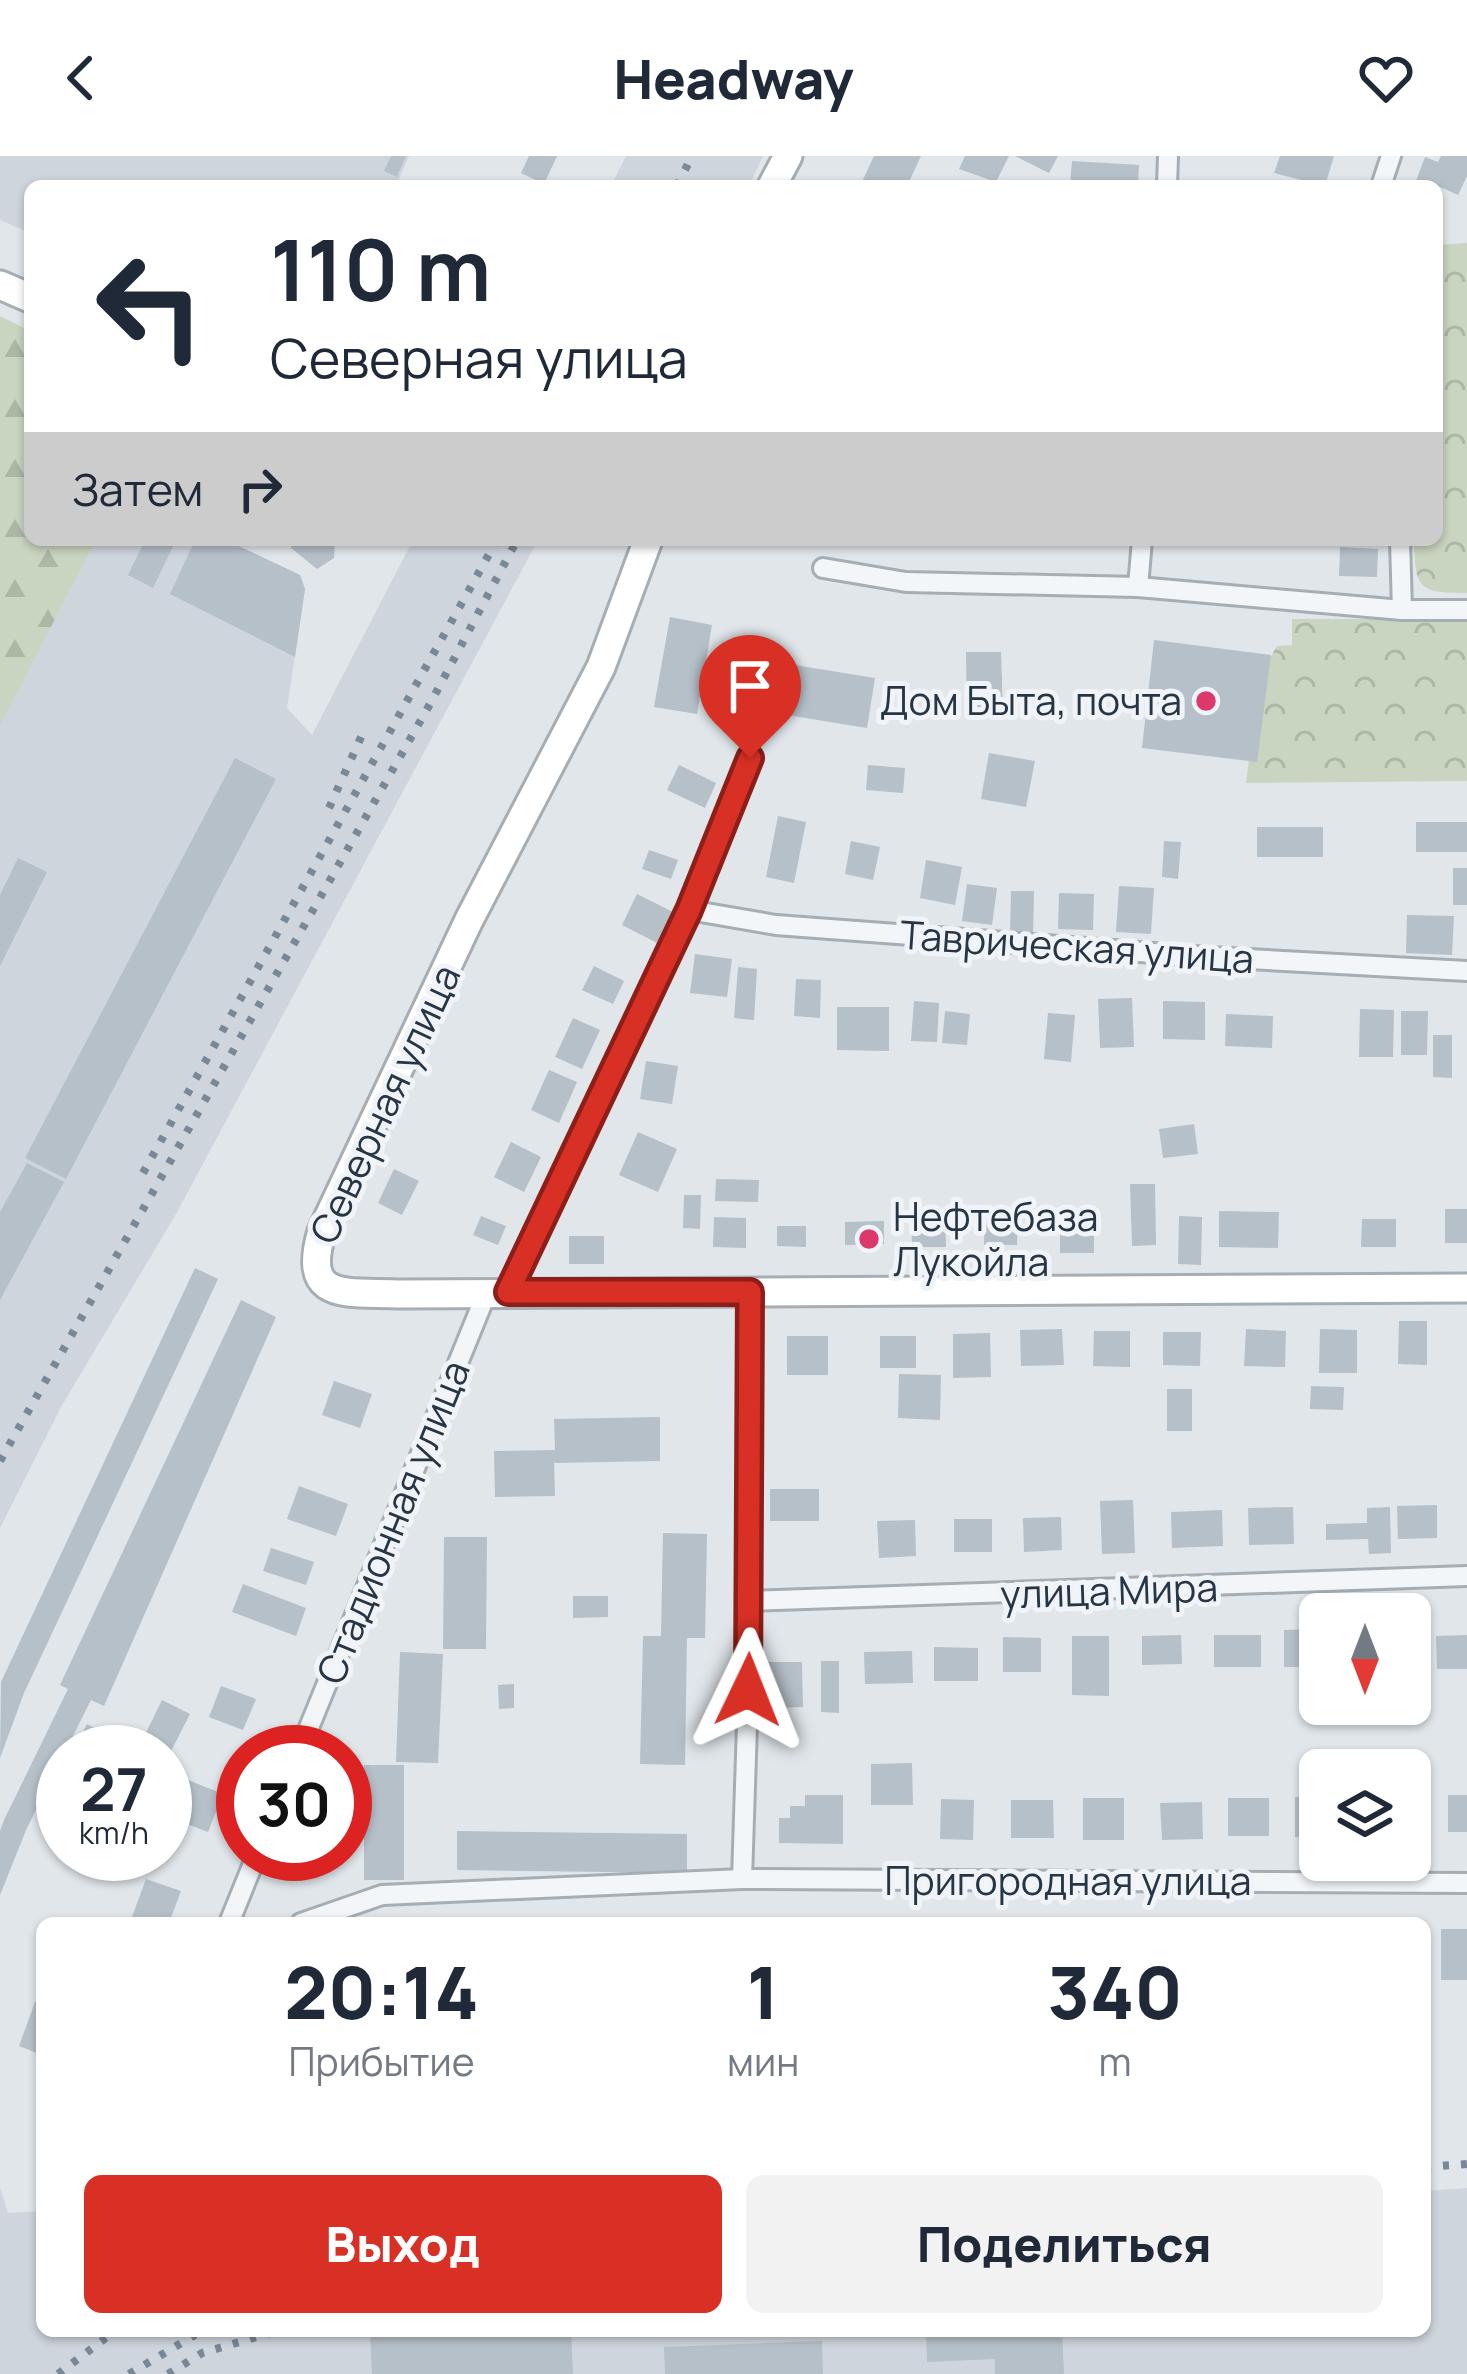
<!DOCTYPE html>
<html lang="ru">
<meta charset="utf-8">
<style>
:root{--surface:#fff;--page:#f2f2f3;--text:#1f2937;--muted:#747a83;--accent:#d93025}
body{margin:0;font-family:Manrope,sans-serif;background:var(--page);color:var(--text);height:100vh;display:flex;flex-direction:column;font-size:45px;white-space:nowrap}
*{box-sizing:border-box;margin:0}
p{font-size:39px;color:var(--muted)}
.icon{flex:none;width:66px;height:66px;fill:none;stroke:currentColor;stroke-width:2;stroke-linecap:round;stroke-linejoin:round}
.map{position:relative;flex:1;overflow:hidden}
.panel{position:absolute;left:36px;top:1761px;width:1395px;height:420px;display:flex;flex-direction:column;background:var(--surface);border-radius:18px;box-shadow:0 3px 9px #0004}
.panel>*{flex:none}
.guide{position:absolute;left:24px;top:24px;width:1419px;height:366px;border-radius:18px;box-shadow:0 3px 9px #0004;background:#fff;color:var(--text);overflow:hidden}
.needle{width:78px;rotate:180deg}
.fabs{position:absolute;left:1299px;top:1437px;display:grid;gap:24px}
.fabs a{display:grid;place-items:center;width:132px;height:132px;border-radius:18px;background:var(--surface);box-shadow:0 3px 9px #0004;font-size:60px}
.speed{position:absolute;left:36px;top:1569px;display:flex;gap:24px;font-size:60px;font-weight:700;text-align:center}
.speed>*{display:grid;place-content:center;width:156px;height:156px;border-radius:50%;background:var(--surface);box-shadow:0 3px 9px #0004;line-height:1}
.speed small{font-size:30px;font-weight:400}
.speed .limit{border:18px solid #d22;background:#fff;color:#111}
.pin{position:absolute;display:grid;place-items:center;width:102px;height:102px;color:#fff;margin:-123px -51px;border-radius:50% 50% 50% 0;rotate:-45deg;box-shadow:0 0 12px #0007}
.pin .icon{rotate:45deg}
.me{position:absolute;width:132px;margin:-66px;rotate:2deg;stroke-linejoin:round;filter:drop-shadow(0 0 9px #0008)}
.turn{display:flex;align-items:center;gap:42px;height:252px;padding:0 48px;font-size:54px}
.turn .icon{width:156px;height:156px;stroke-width:2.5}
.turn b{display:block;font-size:84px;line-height:102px}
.then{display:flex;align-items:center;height:114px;padding:0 48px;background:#0003;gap:24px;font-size:45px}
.eta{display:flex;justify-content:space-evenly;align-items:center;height:204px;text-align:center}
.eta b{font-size:72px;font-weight:800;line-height:84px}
.primary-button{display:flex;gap:24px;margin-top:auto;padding:24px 48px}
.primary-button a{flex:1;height:138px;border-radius:18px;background:var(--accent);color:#fff;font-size:48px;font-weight:800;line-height:138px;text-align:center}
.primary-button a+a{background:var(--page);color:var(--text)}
header{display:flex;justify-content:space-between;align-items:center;height:156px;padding:0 48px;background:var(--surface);font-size:54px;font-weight:800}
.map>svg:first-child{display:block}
.built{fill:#ced5dd}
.forest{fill:url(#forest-firs)}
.park{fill:url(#park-crowns)}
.building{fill:#b6c0c9}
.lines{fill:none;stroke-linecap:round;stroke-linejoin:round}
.street-casing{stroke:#a5aeb5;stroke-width:24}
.secondary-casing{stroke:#a5aeb5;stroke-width:33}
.street{stroke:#f3f6f8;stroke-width:18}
.secondary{stroke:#fff;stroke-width:27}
.rail{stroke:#788896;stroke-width:8;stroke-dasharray:6 12;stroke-linecap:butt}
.route-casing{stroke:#8d1f18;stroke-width:30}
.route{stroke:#d93025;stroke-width:21}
.poi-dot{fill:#dd386b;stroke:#f0f4f8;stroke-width:4.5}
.labels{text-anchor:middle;stroke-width:10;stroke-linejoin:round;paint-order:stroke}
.poi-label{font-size:39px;fill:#273644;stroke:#f0f4f8;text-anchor:end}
.street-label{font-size:39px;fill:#273644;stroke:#f0f4f8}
</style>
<header><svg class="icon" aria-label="back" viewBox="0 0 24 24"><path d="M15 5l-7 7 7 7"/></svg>Headway<svg class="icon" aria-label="heart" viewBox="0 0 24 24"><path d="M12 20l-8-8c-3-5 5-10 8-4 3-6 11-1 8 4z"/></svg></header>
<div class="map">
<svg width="1467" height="2218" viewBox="0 0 1467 2218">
<defs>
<pattern id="forest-firs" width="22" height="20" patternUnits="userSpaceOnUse" patternTransform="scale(3)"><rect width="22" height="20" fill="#c9d5c0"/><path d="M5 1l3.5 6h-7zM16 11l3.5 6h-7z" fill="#adb7a6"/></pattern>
<pattern id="park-crowns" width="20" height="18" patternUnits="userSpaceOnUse" patternTransform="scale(3)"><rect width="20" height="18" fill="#c9d5c0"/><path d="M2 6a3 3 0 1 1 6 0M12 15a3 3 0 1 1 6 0" fill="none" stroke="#adb7a6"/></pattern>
</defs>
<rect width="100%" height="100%" fill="#e0e6ea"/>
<!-- built -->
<g class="built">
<path d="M0 0H409L396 30H30V77L0 64Z"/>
<path d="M626 0H763L749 30H611Z"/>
<path d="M84 384H226L300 419 305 433 287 552 312 579 413 384H538L176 1058 61 1251 0 1372V562Z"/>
<path d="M0 2032 8 2057 42 2055V2175H1425V2035L1467 2032V2218H0Z"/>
</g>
<!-- forest -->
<path class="forest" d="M0 160 30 175V384H96L0 569Z"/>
<!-- park -->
<g class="park">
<path d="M1467 87V437C1419 437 1415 433 1414 384H1437V89Z"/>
<path d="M1292 463H1467V625L1246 627 1260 519 1277 490 1292 489Z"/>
</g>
<!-- building -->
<g class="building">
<path d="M391 0H406L397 21 384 15Z"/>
<path d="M529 0H557L544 28 521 17Z"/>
<path d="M874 0H921L907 30H860Z"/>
<path d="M965 0H1009L996 26 959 13Z"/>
<path d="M1015 0H1058L1049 17Z"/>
<path d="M1280 0H1334L1325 30 1274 17Z"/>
<path d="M1441 0H1467V20L1458 39 1438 30H1414L1425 1 1438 6Z"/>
<path d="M1072 5 1139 9 1138 30H1070Z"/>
<path d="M145 384H176L153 432 128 419Z"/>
<path d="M195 384H226L300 419 305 433 295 501 170 438Z"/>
<path d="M291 384H335L334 402 317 413 291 392Z"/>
<path d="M1340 391 1378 393 1377 421 1339 420Z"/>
<path d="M670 461 712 469 697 558 654 551Z"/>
<path d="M1154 484 1271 499 1257 606 1142 592Z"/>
<path d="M966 496H1001L1003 556 967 557Z"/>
<path d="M727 498 875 522 867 572 719 548Z"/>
<path d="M989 597 1035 605 1026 651 981 643Z"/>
<path d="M235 602 276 623 66 1023 25 1002Z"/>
<path d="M679 609 716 627 705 652 667 634Z"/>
<path d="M868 609 905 612 903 637 866 634Z"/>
<path d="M778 660 806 666 794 727 766 721Z"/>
<rect x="1416" y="666" width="51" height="30"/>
<rect x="1257" y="671" width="66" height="30"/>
<path d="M851 685 880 691 873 724 845 718Z"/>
<path d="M1164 685 1181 686 1178 723 1162 721Z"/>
<path d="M649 694 678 704 671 723 642 713Z"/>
<path d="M18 702 47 716 0 810V739Z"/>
<path d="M926 704 962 711 955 749 920 742Z"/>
<rect x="1453" y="712" width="14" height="37"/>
<path d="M967 728 997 732 992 769 962 765Z"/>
<path d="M1119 730 1154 732 1151 778 1116 776Z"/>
<path d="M1011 735H1034L1033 778 1010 777Z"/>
<path d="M1059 737 1094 738 1093 774 1058 773Z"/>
<path d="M637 738 675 757 659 788 622 769Z"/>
<path d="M1407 759 1454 760 1452 799 1406 797Z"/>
<path d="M695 798 732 803 727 841 690 837Z"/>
<path d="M594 810 624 825 613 848 582 834Z"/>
<path d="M738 811 757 813 754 864 734 862Z"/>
<path d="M796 823 821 824 820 862 794 860Z"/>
<path d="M1132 842 1134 891 1100 892 1098 843Z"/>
<path d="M914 845 939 847 937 886 911 885Z"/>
<path d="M1163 845 1205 846V884L1163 883Z"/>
<path d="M837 851H889V895L837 894Z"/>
<path d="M1360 853 1394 854 1393 901H1359Z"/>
<path d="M945 855 970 858 967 889 942 887Z"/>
<path d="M1401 855H1428L1427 899H1401Z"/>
<path d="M1048 857 1075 859 1071 906 1044 903Z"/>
<path d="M1226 858 1273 860 1272 892 1225 890Z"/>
<path d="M573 862 600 874 582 913 555 901Z"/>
<path d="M1433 879H1452V922L1433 921Z"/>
<path d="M646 905 678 910 672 948 640 943Z"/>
<path d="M549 914 577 926 559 967 531 954Z"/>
<path d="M1194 968 1198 998 1163 1002 1159 973Z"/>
<path d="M638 976 677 993 658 1036 619 1019Z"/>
<path d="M511 986 541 1001 524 1036 494 1021Z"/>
<path d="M27 1007 64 1026 0 1144V1056Z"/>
<path d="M394 1013 419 1025 402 1059 378 1047Z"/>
<path d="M716 1023 759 1024 758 1046 715 1045Z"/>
<path d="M1130 1028H1155L1156 1089 1132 1090Z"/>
<path d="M684 1039H701L700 1073 683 1072Z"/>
<rect x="1445" y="1053" width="22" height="34"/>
<rect x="1060" y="1054" width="34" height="43"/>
<path d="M945 1055 946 1091H912L911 1056Z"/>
<path d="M1219 1055 1279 1056 1278 1092 1219 1091Z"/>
<path d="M985 1057H1018L1017 1089H984Z"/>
<path d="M481 1060 506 1070 498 1089 473 1079Z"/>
<path d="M1179 1060 1202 1061 1201 1109 1178 1108Z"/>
<path d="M714 1061 746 1062V1092L713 1091Z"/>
<path d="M1362 1063H1396V1091H1361Z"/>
<path d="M884 1065V1088L845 1089V1066Z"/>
<path d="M777 1070H806V1091L777 1090Z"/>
<rect x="569" y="1080" width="35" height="28"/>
<path d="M195 1112 218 1123 24 1537 0 1602 1 1526Z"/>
<path d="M241 1144 276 1161 104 1550 91 1544 26 1674 0 1739V1675L4 1664 68 1533 60 1529Z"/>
<path d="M1399 1165H1427V1209L1398 1208Z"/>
<path d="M1062 1173 1064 1209 1021 1210 1020 1174Z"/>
<path d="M1246 1173 1286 1175 1285 1211 1244 1210Z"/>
<path d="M1320 1173 1357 1174V1217H1319Z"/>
<path d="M1094 1175H1130V1211L1093 1210Z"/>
<path d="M1163 1176H1201L1200 1210 1163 1209Z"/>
<path d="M990 1177 991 1221 953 1222V1178Z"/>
<rect x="787" y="1180" width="41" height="39"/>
<rect x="880" y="1180" width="36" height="32"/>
<path d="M899 1218 941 1219 940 1264 898 1262Z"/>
<path d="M334 1225 372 1238 360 1272 322 1259Z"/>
<path d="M1311 1230 1344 1231 1343 1254 1310 1253Z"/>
<rect x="1167" y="1233" width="25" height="42"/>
<path d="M660 1261V1305L554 1307 555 1340 495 1341 494 1295 555 1294 554 1263Z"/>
<path d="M299 1330 348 1348 336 1380 287 1363Z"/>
<rect x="770" y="1333" width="49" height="32"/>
<path d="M1133 1344 1135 1397 1102 1398 1100 1345Z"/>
<path d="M1437 1349V1382L1398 1383 1397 1350Z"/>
<path d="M1293 1351 1294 1388 1249 1389 1248 1352Z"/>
<path d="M1390 1351 1391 1397 1369 1398 1368 1383 1326 1384V1368L1367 1367V1352Z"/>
<path d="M1222 1354 1223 1390 1172 1392 1171 1356Z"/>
<path d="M1061 1361 1062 1394 1024 1396 1023 1362Z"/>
<rect x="954" y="1363" width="38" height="33"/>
<path d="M915 1364 916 1400 879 1402 877 1365Z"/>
<path d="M663 1377 707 1378 705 1482H687L685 1609 640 1608 643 1480H661Z"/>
<path d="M444 1381H487L486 1493H443Z"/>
<path d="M271 1392 314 1406 306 1429 263 1415Z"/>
<path d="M243 1428 306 1452 296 1480 232 1456Z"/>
<path d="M573 1440H608V1461L573 1462Z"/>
<path d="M1320 1473V1511H1284V1474Z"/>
<path d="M1181 1479 1182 1508 1142 1509V1480Z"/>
<rect x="1214" y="1479" width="47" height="32"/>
<path d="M1467 1479V1513H1437L1436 1480Z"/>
<path d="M1072 1480H1109V1540L1072 1539Z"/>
<path d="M1003 1481 1041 1482V1516H1003Z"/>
<path d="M934 1491 978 1492V1525H934Z"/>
<path d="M912 1495 913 1527 865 1528 864 1496Z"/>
<path d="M400 1496 443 1498 438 1607 396 1606Z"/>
<path d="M821 1505H839V1557L821 1556Z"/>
<path d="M766 1506H802L803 1551 768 1552Z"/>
<path d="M514 1528V1552L499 1553 498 1529Z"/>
<path d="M221 1530 256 1543 243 1574 209 1561Z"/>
<path d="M162 1544 190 1558 169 1599 142 1585Z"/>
<path d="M87 1568 108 1579 100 1596H73Z"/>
<path d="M912 1607 913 1649H871V1608Z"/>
<rect x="364" y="1609" width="40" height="115"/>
<path d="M188 1624 223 1638 208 1676 173 1663Z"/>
<path d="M805 1639H843V1688L779 1687V1662H790V1650H805Z"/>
<rect x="1448" y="1639" width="19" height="37"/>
<path d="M1320 1640V1680L1295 1681V1641Z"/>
<rect x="1083" y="1642" width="41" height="42"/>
<rect x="1228" y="1642" width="41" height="38"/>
<path d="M941 1643 974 1644 973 1684 940 1683Z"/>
<path d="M1011 1644H1053L1054 1682H1011Z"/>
<path d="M1202 1646 1203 1683 1162 1684 1160 1647Z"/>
<path d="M457 1675 687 1678V1717L457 1714Z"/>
<path d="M146 1723 181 1735 169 1767H149L132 1761Z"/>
<rect x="1441" y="1773" width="26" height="51"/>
<path d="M35 1846 42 1848V1899L19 1890Z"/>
<path d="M370 2175H571L573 2218H372Z"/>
<path d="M926 2175H1062L1064 2218H995V2203L927 2206Z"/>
<path d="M822 2185 823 2218H665L664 2191Z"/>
</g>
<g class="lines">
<!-- street casing -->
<g class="street-casing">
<g id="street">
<path d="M1167 30 1168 0"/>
<path d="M1381 30 1391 0"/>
<path d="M1400 384 1402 454"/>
<path d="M823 412 906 426 1138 431 1402 454H1467"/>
<path d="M1138 431 1142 384"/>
<path d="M689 754 776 769 1193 800 1467 815"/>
<path d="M508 1136 689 754 750 601"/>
<path d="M751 1445 1467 1420"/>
<path d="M299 1596 487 1136"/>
<path d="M742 1723 751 1445 750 1135"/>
<path d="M229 1767 257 1698"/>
<path d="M301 1767 382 1739 742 1723 1467 1727"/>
</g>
</g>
<!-- secondary casing -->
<g class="secondary-casing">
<g id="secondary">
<path d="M772 30 788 0"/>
<path d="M0 129 30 142"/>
<path d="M648 384 601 511 469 764 322 1075C300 1148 348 1135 402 1138L1467 1132"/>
</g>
</g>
<!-- street -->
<use href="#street" class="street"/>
<!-- secondary -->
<use href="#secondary" class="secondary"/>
<!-- rail -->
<g class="rail">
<path d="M677 30 692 0"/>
<path d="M329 652 366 570"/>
<path d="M143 1017 497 384"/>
<path d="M0 1305 430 548 517 384"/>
<path d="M1425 2011 1467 2008"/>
<path d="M58 2218 115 2175"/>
<path d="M129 2218 195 2179 209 2175"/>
<path d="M168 2218 202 2197 277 2175"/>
</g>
</g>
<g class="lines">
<!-- route casing -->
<g class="route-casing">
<path id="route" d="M748 1534 750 1136H508L689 754 750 602"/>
</g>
<!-- route -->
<use href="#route" class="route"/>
</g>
<!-- markers -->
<g class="poi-dot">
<circle cx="1206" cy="545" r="12"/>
<circle cx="869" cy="1083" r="12"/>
</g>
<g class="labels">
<!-- poi labels -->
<g class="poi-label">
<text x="1182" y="559">Дом Быта, почта</text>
<text x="893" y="1075" text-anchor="start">Нефтебаза<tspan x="893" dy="45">Лукойла</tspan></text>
</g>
<!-- street labels -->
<g class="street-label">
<text transform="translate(1077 791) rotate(4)" y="14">Таврическая улица</text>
<text transform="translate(385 948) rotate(-65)" y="14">Северная улица</text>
<text transform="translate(393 1366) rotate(-68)" y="14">Стадионная улица</text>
<text transform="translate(1109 1435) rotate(-2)" y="14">улица Мира</text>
<text x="1068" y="1739">Пригородная улица</text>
</g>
</g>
</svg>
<div class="fabs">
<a><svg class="needle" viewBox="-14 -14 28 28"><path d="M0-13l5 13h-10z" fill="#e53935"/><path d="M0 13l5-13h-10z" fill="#747a83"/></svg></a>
<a><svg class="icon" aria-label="layers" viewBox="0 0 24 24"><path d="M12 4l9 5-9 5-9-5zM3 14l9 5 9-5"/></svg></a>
</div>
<div class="speed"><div>27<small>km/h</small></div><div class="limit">30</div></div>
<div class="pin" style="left:750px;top:602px;background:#d93025"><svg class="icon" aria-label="arrive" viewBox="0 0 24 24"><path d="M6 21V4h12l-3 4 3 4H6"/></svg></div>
<svg class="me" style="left:748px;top:1534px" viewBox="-20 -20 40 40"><path d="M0-17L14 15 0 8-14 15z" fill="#d93025" stroke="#fff" stroke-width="4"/></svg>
<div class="guide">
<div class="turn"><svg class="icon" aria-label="left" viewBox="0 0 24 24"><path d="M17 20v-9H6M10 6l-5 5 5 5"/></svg><div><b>110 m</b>Северная улица</div></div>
<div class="then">Затем<svg class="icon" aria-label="right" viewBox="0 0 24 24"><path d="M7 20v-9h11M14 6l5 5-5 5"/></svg></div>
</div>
<section class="panel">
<div class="eta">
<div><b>20:14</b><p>Прибытие</p></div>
<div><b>1</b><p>мин</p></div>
<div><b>340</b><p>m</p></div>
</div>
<div class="primary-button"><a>Выход</a><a>Поделиться</a></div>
</section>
</div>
